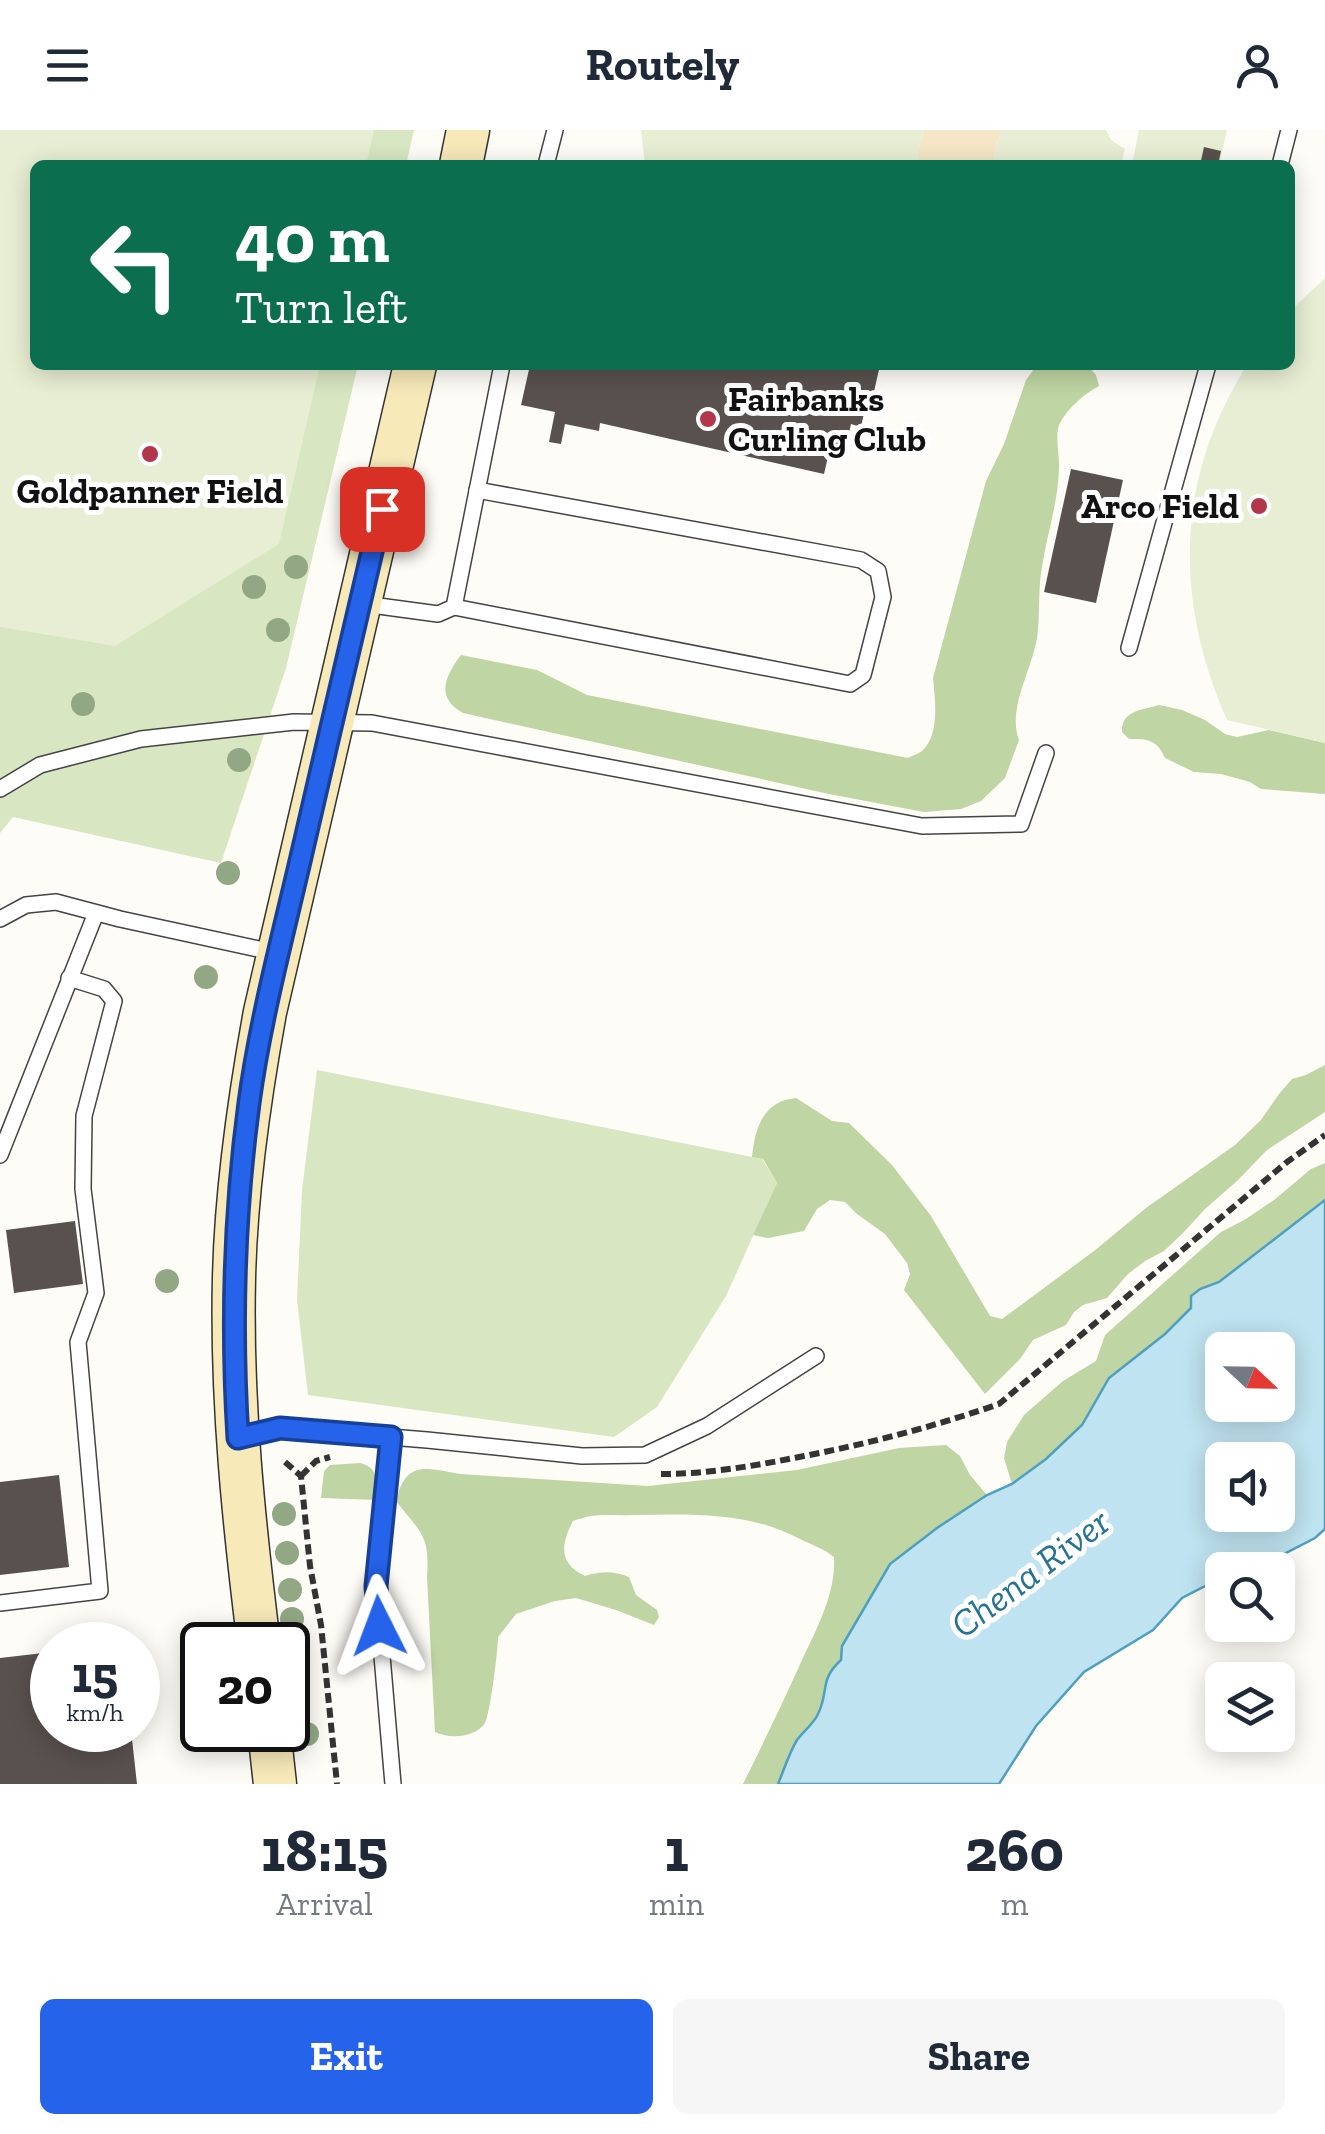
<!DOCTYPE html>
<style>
:root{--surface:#fff;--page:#f6f6f7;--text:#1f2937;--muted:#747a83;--accent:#2563eb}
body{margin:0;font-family:"Zilla Slab",serif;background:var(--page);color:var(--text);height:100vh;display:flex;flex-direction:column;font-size:38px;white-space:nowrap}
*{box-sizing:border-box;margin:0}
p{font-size:32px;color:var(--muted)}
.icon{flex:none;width:55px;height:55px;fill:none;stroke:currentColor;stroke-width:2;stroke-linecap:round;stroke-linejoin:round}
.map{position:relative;height:1654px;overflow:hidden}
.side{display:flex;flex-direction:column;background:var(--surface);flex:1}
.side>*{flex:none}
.top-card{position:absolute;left:30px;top:30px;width:1265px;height:210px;border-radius:15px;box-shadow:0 5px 25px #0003;background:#0b6e4f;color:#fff;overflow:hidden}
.needle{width:65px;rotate:112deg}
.buttons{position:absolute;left:1205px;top:1202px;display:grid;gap:20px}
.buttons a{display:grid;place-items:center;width:90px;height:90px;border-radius:15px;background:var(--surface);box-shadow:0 5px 25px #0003;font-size:50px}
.speed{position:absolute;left:30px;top:1492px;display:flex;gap:20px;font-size:50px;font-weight:700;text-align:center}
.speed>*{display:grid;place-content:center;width:130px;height:130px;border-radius:50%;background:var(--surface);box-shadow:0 5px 25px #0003;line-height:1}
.speed small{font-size:25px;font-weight:400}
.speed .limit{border:5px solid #111;border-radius:15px;background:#fff;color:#111}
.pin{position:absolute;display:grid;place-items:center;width:85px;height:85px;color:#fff;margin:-42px;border-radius:20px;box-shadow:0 5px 15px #0006}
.me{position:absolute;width:110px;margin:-55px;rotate:357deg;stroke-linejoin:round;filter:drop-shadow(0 0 8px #0008)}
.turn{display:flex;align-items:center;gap:35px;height:210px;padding:0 40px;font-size:45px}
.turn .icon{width:130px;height:130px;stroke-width:2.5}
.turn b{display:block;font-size:70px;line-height:85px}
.eta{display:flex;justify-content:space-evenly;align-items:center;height:170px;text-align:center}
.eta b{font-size:60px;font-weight:800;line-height:70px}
.action{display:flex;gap:20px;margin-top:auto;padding:20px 40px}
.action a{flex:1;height:115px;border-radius:15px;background:var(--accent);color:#fff;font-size:40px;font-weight:800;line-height:115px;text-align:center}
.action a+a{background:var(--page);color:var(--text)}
header{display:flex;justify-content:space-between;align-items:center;height:130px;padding:0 40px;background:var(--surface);font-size:45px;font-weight:800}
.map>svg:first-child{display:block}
.green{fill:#d9e6c2}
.forest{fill:#bfd5a3}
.sand{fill:#f5e6c7}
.pitch{fill:#e8eed3}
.water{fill:#bfe3f0;stroke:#4e9fc0;stroke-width:2.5;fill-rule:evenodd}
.building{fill:#59514e}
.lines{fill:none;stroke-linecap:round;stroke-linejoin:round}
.lane-casing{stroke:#444;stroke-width:18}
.secondary-casing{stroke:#333;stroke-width:45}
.path{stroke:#333;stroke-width:6;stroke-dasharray:10 5;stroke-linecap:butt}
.lane{stroke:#fff;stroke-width:15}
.secondary{stroke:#f7e9b8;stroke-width:42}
.tree{fill:#92a884}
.route-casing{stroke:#184099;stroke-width:25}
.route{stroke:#2563eb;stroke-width:18}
.poi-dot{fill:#b3374a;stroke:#fff;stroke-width:4}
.labels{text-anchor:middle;stroke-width:10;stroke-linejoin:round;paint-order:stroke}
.poi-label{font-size:35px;font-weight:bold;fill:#111;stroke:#fff;text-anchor:start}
.water-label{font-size:38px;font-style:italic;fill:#267297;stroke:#fff}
</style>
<header><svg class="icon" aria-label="menu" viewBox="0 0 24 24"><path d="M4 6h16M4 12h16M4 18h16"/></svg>Routely<svg class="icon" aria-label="person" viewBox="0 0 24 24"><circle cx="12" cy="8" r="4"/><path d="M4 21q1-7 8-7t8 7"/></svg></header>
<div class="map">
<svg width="1325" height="1654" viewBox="0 0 1325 1654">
<rect width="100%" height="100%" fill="#fefcf6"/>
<!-- green -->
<g class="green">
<path d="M0 0H414L406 35H35V235H358L286 538 221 733 13 687 0 703Z"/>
<path d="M317 940 762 1029 777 1053 726 1166 657 1277 614 1307 308 1265 297 1170 302 1060Z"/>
</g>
<!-- forest -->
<g class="forest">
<path d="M1051 235H1087L1096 245 1099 256C1084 264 1068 278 1060 293 1054 304 1060 326 1059 339 1058 373 1047 404 1042 437 1038 459 1040 478 1038 499 1036 535 1006 576 1019 610L1005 648 981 671 961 679 924 682 829 664 463 583C435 568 445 546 461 525L537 540 587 565 908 628C913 625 919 624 923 620 940 604 935 568 933 548L986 351 1004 314 1026 250 1034 239Z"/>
<path d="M1159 575 1182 580 1205 590 1225 604 1237 607 1269 600 1325 613V664L1261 659 1250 652 1221 644 1194 642 1165 628C1157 609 1147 609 1129 609L1122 602C1121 580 1143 580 1159 575Z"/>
<path d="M1325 935V982L1267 1020 1237 1051 1205 1079 1183 1103 1164 1121 1145 1131 1128 1144 1107 1168 1083 1175 1074 1182 1066 1195 1033 1210 1020 1229 985 1264 904 1160 910 1144 907 1133 885 1104 857 1084 845 1072 830 1070 817 1079 804 1101 768 1108 753 1105 777 1053 763 1029 752 1027C755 998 763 971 796 968L832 991 849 993 892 1035 931 1086 990 1186 1002 1189 1094 1121 1146 1078 1235 1015 1261 990 1279 964 1292 949 1306 945Z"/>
<path d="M1325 1033V1070L1219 1152 1200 1159 1192 1166 1191 1178 1165 1204 1109 1248 1082 1296 1046 1329 1012 1354 1004 1328 1007 1312 1024 1285 1063 1251 1096 1231 1105 1205 1221 1102 1246 1089 1274 1070 1311 1039Z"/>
<path d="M946 1315 960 1326 970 1345 987 1365 937 1398 890 1434 842 1515 841 1530C818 1551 830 1562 817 1586 812 1595 803 1602 797 1610 789 1623 784 1640 778 1654H743C762 1616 780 1578 798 1539 814 1503 836 1467 834 1427 823 1418 812 1415 800 1409 748 1381 690 1384 633 1385 609 1386 597 1382 573 1391 561 1414 558 1433 585 1446 602 1441 613 1441 629 1447L636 1465 657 1480 659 1487 654 1495 616 1480 576 1468 555 1471 516 1484 498 1507C498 1520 490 1584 485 1593 475 1608 449 1609 435 1602L427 1447C430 1405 421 1403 396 1371 406 1330 425 1338 460 1344L648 1356 797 1340 899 1318Z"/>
<path d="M360 1333C380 1338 377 1353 377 1370L321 1368 324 1341 330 1335Z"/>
</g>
<!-- sand -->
<path class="sand" d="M924 0H1003L997 11 993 35H917L918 19Z"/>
<!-- pitch -->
<g class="pitch">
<path d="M0 0H374L366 35H35V235H320L279 414 115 516 0 497Z"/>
<path d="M641 0H924L918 19 917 35H645Z"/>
<path d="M1003 0H1106L1111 10 1125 19 1121 35H993L997 11Z"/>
<path d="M1139 0H1227L1219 35H1132Z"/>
<path d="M1325 148V613L1227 590C1174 469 1175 349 1247 235H1290V181Z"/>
</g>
<!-- water -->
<path class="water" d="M1325 1070V1399L1315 1408 1278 1427 1250 1432 1247 1440H1222V1451H1215L1182 1468 1153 1500 1084 1542 1036 1596 999 1654H778C784 1640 789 1623 797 1610 803 1602 812 1595 817 1586 830 1562 818 1551 841 1530L842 1516 890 1434 937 1398 987 1365 1012 1354 1046 1329 1082 1295 1109 1248 1165 1204 1191 1178V1166L1200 1159 1219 1152ZM1222 1220H1278V1275H1222ZM1222 1330H1278V1385H1222Z"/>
<!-- building -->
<g class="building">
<path d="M1204 17 1221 21 1218 35H1200Z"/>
<path d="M530 235H880L869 284 864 283 861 297 851 294 845 321 830 318 824 344 600 293 599 301 565 294 561 314 549 312 555 282 521 275Z"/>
<path d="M1071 339 1123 350 1096 473 1044 462Z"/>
<path d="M75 1091 83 1154 14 1163 6 1100Z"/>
<path d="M59 1345 69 1437 0 1445V1352Z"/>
<path d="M52 1522V1600H131L137 1654H0V1528Z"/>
</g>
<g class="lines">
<!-- lane casing -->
<g class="lane-casing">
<g id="lane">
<path d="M546 35 555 0"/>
<path d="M1280 35 1289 0"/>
<path d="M364 474 438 484 454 477 502 235"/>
<path d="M454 477 850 554 863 545 883 467 878 441 861 430 477 360"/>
<path d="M1129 518 1208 235"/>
<path d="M0 659 40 635 141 609 294 592 372 593 922 696 1021 694 1046 623"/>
<path d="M0 789 26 775 56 772 120 789 277 823"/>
<path d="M0 1025 96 783"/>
<path d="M242 1307 280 1298 427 1310 582 1326 645 1325 707 1296 816 1226"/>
<path d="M391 1307 376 1456 393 1654"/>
<path d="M0 1473 100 1461 78 1212 96 1163 83 1059 84 986 114 871 104 859 69 848"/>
</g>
</g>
<!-- secondary casing -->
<g class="secondary-casing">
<g id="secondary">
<path d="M461 35 468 0"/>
<path d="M259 1515C244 1394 231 1271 234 1148 236 1059 249 970 265 882L415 235"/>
<path d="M269 1600 275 1654"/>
</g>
</g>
<!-- path -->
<g class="path">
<path d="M285 1332 301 1346 310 1436 321 1495 337 1654"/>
<path d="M661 1344C707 1344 754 1336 799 1327 867 1314 933 1297 999 1274L1287 1032 1325 1005"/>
<path d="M301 1346 316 1331 330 1327"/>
</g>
<!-- lane -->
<use href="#lane" class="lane"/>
<!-- secondary -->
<use href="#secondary" class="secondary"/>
</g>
<!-- trees -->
<g class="tree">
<circle cx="296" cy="437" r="12"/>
<circle cx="254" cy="457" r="12"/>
<circle cx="278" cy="500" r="12"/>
<circle cx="83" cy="574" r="12"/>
<circle cx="239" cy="630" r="12"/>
<circle cx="228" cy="743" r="12"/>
<circle cx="206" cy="847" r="12"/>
<circle cx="167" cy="1151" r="12"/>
<circle cx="284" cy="1384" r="12"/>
<circle cx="287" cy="1423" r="12"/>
<circle cx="290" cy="1460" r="12"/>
<circle cx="292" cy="1489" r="12"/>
<circle cx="307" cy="1604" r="12"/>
</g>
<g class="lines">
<!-- route casing -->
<g class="route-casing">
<path id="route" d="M379 1496 376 1456 391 1307 280 1298 238 1308C231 1196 234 1085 249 973 260 891 282 809 301 727 328 611 354 495 382 379"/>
</g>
<!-- route -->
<use href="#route" class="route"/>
</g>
<!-- markers -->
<g class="poi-dot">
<circle cx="708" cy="289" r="10"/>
<circle cx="150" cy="324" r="10"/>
<circle cx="1259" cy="376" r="10"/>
</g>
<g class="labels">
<!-- poi labels -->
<g class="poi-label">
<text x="728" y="281">Fairbanks<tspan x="728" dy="40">Curling Club</tspan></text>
<text x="150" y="373" text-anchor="middle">Goldpanner Field</text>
<text x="1239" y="388" text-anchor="end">Arco Field</text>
</g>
<!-- water labels -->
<g class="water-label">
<text transform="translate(1030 1443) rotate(-37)" y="13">Chena River</text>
</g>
</g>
</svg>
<div class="buttons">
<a><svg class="needle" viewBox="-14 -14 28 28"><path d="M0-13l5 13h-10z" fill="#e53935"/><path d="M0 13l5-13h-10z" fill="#747a83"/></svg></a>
<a><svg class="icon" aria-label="sound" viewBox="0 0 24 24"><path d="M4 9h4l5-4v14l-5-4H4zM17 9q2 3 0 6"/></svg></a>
<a><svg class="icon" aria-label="search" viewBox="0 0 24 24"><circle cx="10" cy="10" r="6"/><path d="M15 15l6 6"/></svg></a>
<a><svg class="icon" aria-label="layers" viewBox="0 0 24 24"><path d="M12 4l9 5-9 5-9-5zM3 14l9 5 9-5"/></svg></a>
</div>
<div class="speed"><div>15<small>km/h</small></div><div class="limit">20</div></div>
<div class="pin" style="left:382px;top:379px;background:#d93025"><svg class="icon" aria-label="arrive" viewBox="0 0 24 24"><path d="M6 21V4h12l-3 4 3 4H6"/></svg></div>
<svg class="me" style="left:379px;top:1496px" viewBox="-20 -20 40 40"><path d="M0-17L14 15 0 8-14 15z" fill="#2563eb" stroke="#fff" stroke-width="4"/></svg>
<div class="top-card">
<div class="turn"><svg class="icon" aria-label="left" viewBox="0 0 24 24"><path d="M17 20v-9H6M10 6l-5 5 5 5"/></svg><div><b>40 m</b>Turn left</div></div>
</div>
</div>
<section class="side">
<div class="eta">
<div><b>18:15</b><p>Arrival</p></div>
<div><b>1</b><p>min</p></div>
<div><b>260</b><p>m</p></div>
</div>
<div class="action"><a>Exit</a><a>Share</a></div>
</section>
